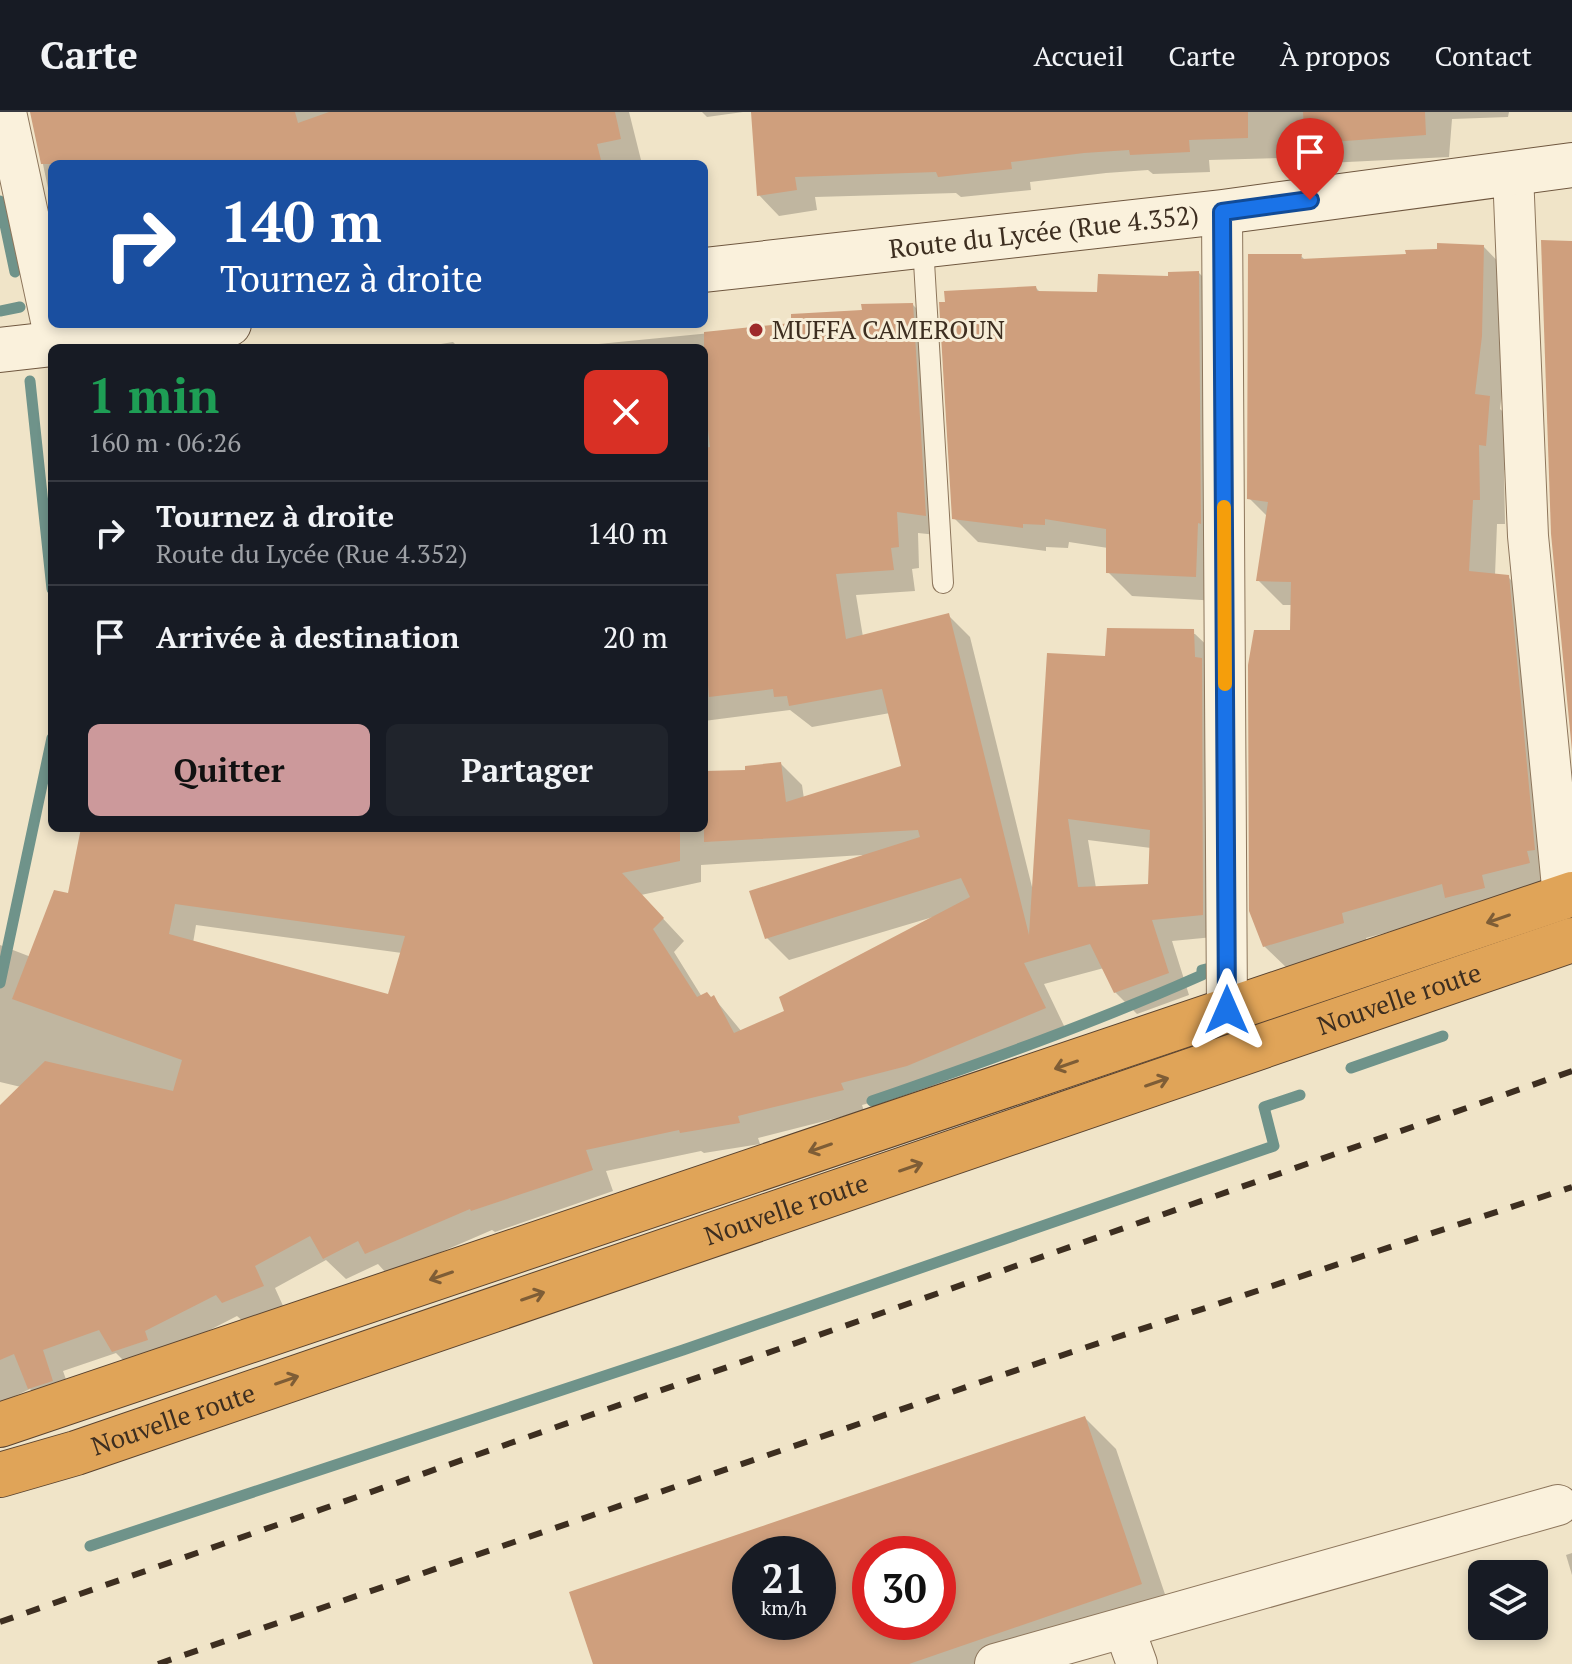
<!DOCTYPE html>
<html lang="fr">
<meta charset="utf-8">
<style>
:root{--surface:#171b24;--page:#20242c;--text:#f1f3f6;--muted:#9ea1a6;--line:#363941;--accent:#cc999b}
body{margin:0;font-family:"PT Serif",serif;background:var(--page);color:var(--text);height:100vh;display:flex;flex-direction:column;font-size:30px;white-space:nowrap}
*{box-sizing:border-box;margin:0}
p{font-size:26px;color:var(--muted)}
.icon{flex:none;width:44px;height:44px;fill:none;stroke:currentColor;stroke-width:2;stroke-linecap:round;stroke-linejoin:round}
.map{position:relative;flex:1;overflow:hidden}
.drawer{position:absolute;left:48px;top:232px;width:660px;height:488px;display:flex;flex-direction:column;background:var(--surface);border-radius:12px;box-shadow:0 4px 12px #0003}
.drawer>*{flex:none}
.hud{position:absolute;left:48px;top:48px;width:660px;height:168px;border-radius:12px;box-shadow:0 4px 12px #0003;background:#1a4fa0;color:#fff;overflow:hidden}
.controls{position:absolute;left:1468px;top:1448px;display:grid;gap:16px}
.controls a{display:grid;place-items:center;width:80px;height:80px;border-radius:12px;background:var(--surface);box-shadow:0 4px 12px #0003;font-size:40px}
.speed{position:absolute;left:732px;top:1424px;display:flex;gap:16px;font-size:40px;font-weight:700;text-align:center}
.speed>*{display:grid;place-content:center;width:104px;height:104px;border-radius:50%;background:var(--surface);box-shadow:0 4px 12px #0003;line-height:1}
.speed small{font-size:20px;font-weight:400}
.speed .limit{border:12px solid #d22;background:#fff;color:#111}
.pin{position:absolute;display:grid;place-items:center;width:68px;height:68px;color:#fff;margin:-82px -34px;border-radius:50% 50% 50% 0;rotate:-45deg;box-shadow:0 0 8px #0007}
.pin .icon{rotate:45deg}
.me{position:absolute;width:88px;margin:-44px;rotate:0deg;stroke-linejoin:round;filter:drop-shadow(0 0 6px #0008)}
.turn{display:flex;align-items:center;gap:28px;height:168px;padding:0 40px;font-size:36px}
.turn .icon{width:104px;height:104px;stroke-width:2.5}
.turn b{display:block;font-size:56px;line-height:68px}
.round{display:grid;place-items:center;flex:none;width:84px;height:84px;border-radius:12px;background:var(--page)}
.head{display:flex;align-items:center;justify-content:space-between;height:136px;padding:0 40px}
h1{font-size:48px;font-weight:700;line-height:60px;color:#1e9e55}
.button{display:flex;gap:16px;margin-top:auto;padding:16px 40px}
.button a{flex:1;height:92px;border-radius:12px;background:var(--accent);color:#111;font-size:32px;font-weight:700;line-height:92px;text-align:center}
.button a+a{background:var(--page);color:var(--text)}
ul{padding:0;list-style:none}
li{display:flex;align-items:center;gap:24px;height:104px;padding:0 40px;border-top:2px solid var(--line)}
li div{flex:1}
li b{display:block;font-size:30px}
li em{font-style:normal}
header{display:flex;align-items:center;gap:48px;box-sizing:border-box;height:112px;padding:0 40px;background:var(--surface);border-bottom:2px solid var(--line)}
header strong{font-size:38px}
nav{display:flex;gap:44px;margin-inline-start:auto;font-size:28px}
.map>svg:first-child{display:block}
.shadow{fill:#0003;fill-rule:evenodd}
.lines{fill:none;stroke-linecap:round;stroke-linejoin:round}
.stream{stroke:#6f938a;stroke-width:11}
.building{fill:#cf9f7d;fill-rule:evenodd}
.lane-casing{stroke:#8d765c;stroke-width:22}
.street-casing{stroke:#8d765c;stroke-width:42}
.secondary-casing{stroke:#6f573f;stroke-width:46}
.highway-casing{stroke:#5b4430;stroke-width:46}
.lane{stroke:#faf1dc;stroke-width:20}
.street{stroke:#faf1dc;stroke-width:40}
.secondary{stroke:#faf1dc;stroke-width:44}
.highway{stroke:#e0a458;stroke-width:44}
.rail{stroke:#3d2e20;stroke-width:6;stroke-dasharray:14 14;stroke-linecap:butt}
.oneway{stroke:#7e5d36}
.route-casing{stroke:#114b97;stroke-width:20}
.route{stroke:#1a73e8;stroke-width:14}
.slow{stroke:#f59e0b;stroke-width:14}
.poi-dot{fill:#9e2a2b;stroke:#f7eed8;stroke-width:3}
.labels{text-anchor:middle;stroke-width:6;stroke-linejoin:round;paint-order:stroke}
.street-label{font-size:26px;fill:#3d2e20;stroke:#f7eed8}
.poi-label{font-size:26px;fill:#3d2e20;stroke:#f7eed8;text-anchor:start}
</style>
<header>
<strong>Carte</strong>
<nav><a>Accueil</a><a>Carte</a><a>À propos</a><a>Contact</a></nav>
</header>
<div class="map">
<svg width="1572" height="1552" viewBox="0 0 1572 1552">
<rect width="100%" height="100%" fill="#f0e4c8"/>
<!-- shadow -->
<g class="shadow">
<path d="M32 0H629L641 48 617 52H52V95Z"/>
<path d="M702 0H743L707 5Z"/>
<path d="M753 0H1509L1508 5 1452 7 1449 45 1327 51 1320 45 1209 48 1210 60 1153 62 1148 58 1106 61 1030 70 1031 78 961 85 956 81 815 85 817 98 779 104 759 83Z"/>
<path d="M1484 135 1509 161 1506 250 1500 297 1515 311 1511 358H1504L1505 412H1497L1495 463 1508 465 1533 490 1554 776 1366 826 1368 836 1290 859 1264 834 1293 493H1283L1258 468 1268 405 1249 386 1301 144 1306 149 1408 144Z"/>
<path d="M1199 161 1223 185 1219 489 1132 484 1108 460V436L1069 430 1068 436 1046 435V439L978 430 954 406 1036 176 1041 181 1099 182Z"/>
<path d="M913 193 934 214 947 424 918 421 919 456 912 457 915 479 856 483 863 525 948 503 970 525 1033 779 1107 546 1109 519 1195 522 1217 543 1224 824 1172 829 1189 883 1137 902 1115 880 1104 856 1044 872 1066 918 929 975 862 993 864 999 758 1026 760 1032 704 1041 701 1039 606 1059 613 1079 495 1120 492 1118 388 1163 378 1152 346 1167 326 1148 275 1176 284 1196 245 1211 237 1204 165 1241 136 1261 116 1241 63 1259 74 1290 51 1298 30 1277 0 1291V996L21 975 0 970V833L31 845 69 784 83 716H704V661L747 660 781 652 802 673 804 687 904 655 890 601 812 615 790 598 704 609V236L568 235 793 213ZM1088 728 1151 736 1150 774 1096 776ZM863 743 767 826 789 848 943 802 787 901 742 920 714 886 702 885 674 840 684 829 641 783 701 770V753ZM196 813 402 841 389 885 193 831Z"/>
<path d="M453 230 459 236H417Z"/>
<path d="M1085 1306 1116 1337 1172 1503 1029 1552H595L572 1481ZM750 1442H818V1510H750ZM870 1442H938V1510H870Z"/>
<path d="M1572 1441V1463L1566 1443Z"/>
</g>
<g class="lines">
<!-- stream -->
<g class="stream">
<path d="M0 89 15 160"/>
<path d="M0 199 20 195"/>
<path d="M30 269 52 477"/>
<path d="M0 871 52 626"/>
<path d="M1351 956 1443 924"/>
<path d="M872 989C984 950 1094 911 1202 863V858L1218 854"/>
<path d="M90 1434 683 1238 1274 1034 1264 995 1300 983"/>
</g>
</g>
<!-- building -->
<g class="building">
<path d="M30 0H295L298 11 329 0H615L621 27 597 32 602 52H41Z"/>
<path d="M751 0H1248V26L1189 28 1190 40 1130 43 1129 38 1084 41 1011 50 1012 57 938 65 936 60 795 65 797 78 757 84Z"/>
<path d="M1303 0H1425L1426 23 1305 32Z"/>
<path d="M1541 128 1572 129V639L1551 422Z"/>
<path d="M1437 131 1484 133 1482 224 1475 282 1490 284 1486 334 1479 333 1480 388H1473L1469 459 1509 463 1535 738 1527 739 1530 751 1482 763 1485 776 1445 786 1442 772 1342 801 1344 811 1263 835 1249 799 1248 553 1254 518H1290L1291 470 1256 469 1268 390 1247 387 1248 142H1302L1301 147 1406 142 1405 138 1437 137Z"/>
<path d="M1199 159 1201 412 1198 411 1196 465 1106 461V417L1045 407V413L1023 412V416L952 407 939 190H945L944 179 1036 174 1037 179 1097 180 1098 162 1168 164V160Z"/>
<path d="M913 191 926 404 897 400 899 435 891 436 894 458 836 462 846 527 949 501 1029 823 1047 541 1105 544 1107 516 1194 517 1195 545 1202 546 1203 803 1152 808 1169 861 1114 881 1090 832 1024 851 1046 896 907 954 841 971 844 978 738 1004 740 1011 680 1021 679 1018 586 1038 593 1058 471 1099 470 1097 365 1142 358 1129 323 1147 310 1124 255 1154 264 1174 222 1191 216 1183 145 1219 148 1228 112 1240 99 1218 43 1238 53 1269 28 1277 14 1242 0 1248V993L45 949 173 979 182 948 12 887 54 778 68 781 81 716H680V749L622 761 664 806 653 817 697 885 707 880 711 885 714 883 734 921 784 899 779 885 970 785 961 766 765 827 749 779 920 725 918 718 704 730V659L745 658V654L781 650 786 690 901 654 882 577 789 594 787 584 774 585 773 577 709 585 707 562H704V336L710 335 704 283V220L791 211V202L862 198 861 192ZM1068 707 1150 718 1148 772 1078 775ZM175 792 405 824 388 882 169 822Z"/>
<path d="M1085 1304 1142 1472 909 1552H593L569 1480ZM750 1442H818V1510H750ZM870 1442H938V1510H870Z"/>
</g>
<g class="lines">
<!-- lane casing -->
<g class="lane-casing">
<path id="lane" d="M923 133 943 471"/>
</g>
<!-- street casing -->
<g class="street-casing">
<g id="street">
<path d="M6 0 56 232"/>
<path d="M1513 61 1528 424 1563 785"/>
<path d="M1222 100 1227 898"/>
<path d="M1124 1516 1137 1552"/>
<path d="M995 1552 1558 1393"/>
</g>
</g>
<!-- secondary casing -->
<g class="secondary-casing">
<g id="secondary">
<path id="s1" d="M704 158 1222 100 1572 53"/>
<path d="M0 238 229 212"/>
</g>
</g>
<!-- highway casing -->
<g class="highway-casing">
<g id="highway">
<path d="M0 1313 1572 782"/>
<path id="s2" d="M0 1363 76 1341 1572 828"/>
</g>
</g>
<!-- lane -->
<use href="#lane" class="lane"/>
<!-- street -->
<use href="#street" class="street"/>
<!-- secondary -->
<use href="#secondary" class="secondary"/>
<!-- highway -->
<use href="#highway" class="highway"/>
<!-- rail -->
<g class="rail">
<path d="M0 1510 1572 959"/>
<path d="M158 1552 984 1269 1572 1075"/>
</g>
</g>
<!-- one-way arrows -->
<defs><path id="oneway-shaft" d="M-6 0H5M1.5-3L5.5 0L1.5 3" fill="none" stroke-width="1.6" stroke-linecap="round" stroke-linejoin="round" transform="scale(2)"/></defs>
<g class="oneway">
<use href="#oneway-shaft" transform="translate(1498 807) rotate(161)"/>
<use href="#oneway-shaft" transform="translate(1066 953) rotate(161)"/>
<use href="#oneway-shaft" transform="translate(1157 970) rotate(-19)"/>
<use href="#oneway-shaft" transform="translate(820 1036) rotate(161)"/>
<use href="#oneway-shaft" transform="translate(911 1055) rotate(-19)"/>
<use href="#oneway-shaft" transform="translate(441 1164) rotate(161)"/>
<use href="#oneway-shaft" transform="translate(533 1184) rotate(-19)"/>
<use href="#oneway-shaft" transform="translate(287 1268) rotate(-19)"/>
</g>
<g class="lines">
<!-- route casing -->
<g class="route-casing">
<path id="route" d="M1227 898 1222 100 1310 88"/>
</g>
<!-- route -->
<use href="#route" class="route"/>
<!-- slow -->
<path class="slow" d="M1224 395 1225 572"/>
</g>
<!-- markers -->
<circle class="poi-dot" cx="756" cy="218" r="8"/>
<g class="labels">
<!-- street labels -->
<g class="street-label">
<text dy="9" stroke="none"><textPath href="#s1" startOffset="342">Route du Lycée (Rue 4.352)</textPath></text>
<text dy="9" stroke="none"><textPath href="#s2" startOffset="1478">Nouvelle route</textPath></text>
<text dy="9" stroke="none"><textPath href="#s2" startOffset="830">Nouvelle route</textPath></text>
<text dy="9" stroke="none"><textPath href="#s2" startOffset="182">Nouvelle route</textPath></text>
</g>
<!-- poi labels -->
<g class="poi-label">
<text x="772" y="227">MUFFA CAMEROUN</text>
</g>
</g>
</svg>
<div class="controls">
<a><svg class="icon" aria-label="layers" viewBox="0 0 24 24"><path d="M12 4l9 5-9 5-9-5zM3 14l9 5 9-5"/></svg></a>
</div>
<div class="speed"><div>21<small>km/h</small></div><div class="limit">30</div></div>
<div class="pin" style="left:1310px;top:88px;background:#d93025"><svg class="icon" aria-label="arrive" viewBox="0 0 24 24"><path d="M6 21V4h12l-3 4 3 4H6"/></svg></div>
<svg class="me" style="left:1227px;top:898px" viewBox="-20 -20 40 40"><path d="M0-17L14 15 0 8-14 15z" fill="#1a73e8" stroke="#fff" stroke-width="4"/></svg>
<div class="hud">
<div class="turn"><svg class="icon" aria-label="right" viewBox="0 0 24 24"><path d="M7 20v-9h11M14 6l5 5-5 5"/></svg><div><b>140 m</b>Tournez à droite</div></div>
</div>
<section class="drawer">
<div class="head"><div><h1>1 min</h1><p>160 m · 06:26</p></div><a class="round" style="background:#d93025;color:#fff"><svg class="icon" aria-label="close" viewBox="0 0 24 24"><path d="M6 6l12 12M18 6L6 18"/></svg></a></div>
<ul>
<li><svg class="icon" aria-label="right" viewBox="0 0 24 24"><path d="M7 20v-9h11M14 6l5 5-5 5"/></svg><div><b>Tournez à droite</b><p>Route du Lycée (Rue 4.352)</p></div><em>140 m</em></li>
<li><svg class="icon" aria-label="arrive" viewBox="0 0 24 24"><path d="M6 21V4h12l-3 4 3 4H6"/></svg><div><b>Arrivée à destination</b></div><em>20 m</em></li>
</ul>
<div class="button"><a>Quitter</a><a>Partager</a></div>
</section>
</div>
